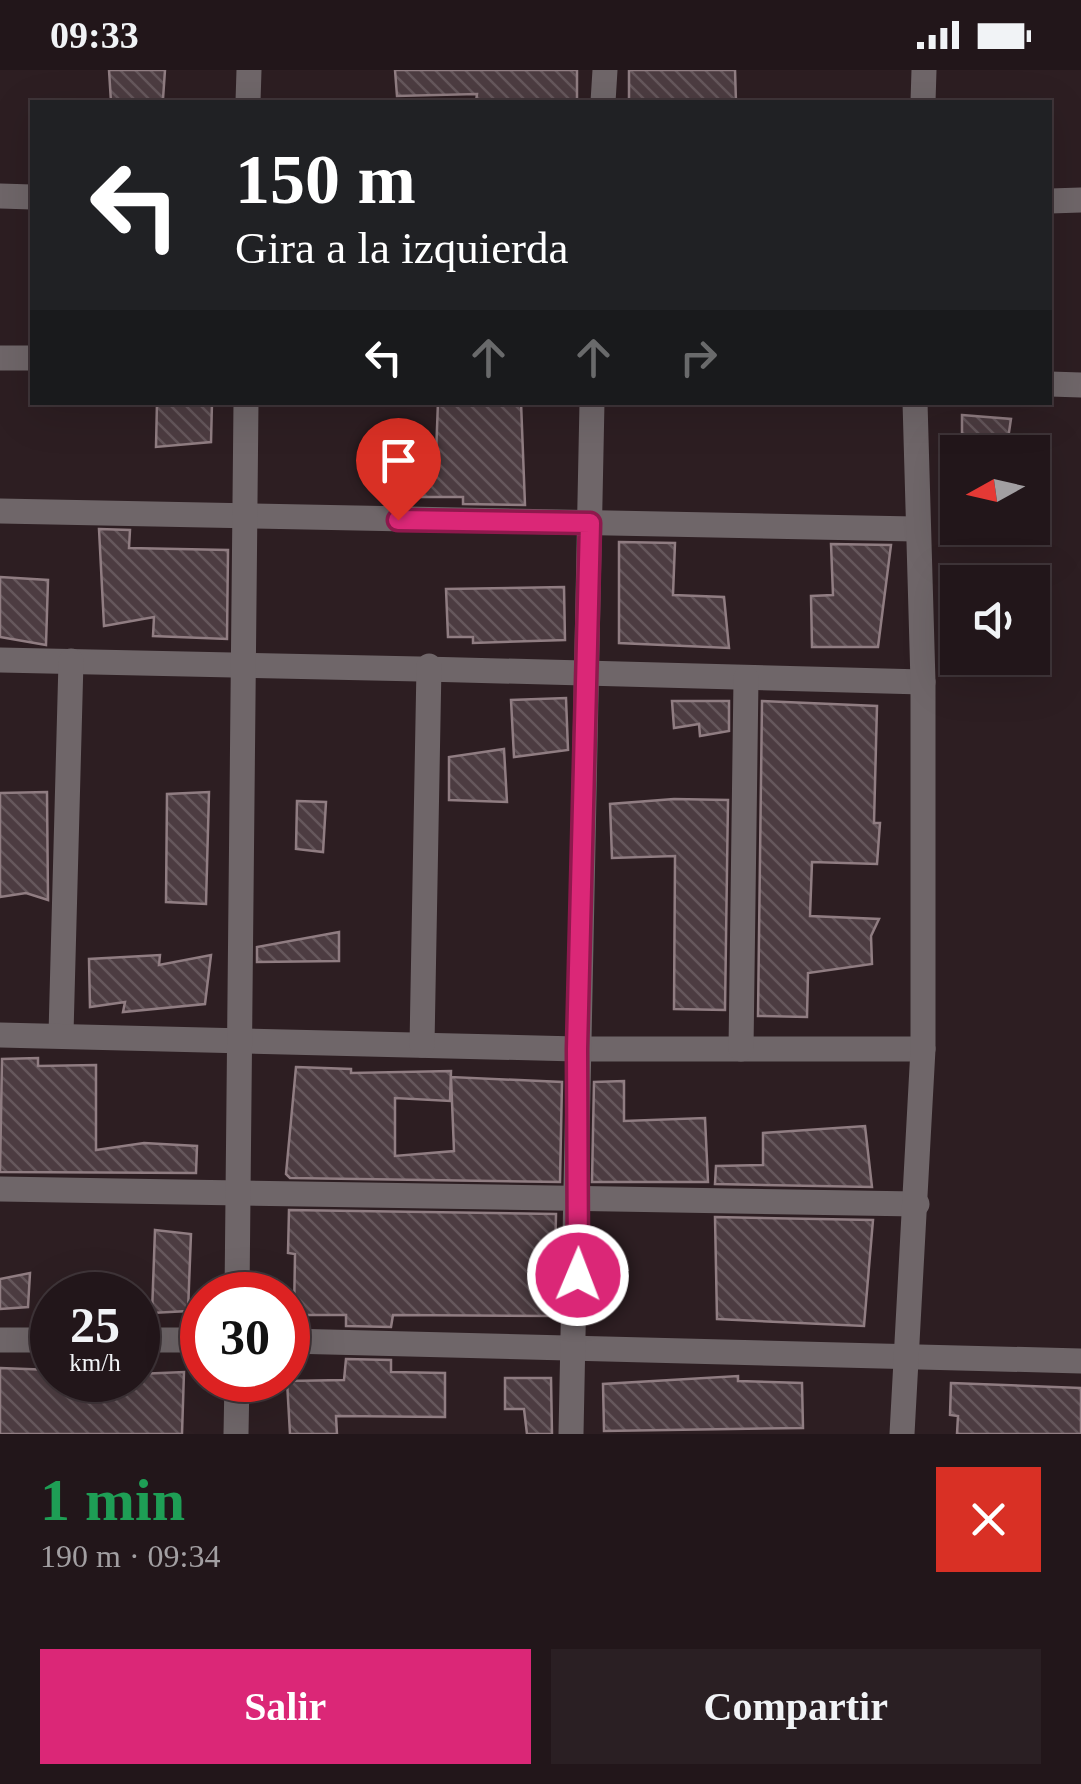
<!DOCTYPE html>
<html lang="es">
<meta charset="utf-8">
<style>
:root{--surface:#22161a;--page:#2a1f23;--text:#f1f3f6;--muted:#a29fa2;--line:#3f3539;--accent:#db2777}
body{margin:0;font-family:Georgia,serif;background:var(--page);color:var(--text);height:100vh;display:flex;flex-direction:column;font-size:38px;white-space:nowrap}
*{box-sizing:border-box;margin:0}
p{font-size:32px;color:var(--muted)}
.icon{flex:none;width:55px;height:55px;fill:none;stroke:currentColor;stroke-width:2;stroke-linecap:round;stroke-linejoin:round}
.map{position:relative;height:1364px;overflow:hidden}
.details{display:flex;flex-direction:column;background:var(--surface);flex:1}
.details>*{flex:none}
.top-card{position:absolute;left:30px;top:30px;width:1022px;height:305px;border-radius:0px;box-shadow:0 10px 40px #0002,0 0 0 2px var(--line);background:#202124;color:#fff;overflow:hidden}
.needle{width:65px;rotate:262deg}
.buttons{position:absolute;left:940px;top:365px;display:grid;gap:20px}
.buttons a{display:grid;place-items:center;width:110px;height:110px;border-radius:0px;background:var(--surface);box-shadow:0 10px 40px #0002,0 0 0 2px var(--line);font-size:50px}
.speed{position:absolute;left:30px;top:1202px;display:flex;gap:20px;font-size:50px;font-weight:700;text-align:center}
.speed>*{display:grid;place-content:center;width:130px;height:130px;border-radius:50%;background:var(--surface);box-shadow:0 10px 40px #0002,0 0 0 2px var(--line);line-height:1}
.speed small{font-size:25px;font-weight:400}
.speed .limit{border:15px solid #d22;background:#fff;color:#111}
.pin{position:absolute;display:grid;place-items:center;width:85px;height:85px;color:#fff;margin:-102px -42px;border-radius:50% 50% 50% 0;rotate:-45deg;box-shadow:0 0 10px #0007}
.pin .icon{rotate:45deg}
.me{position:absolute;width:110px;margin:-55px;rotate:1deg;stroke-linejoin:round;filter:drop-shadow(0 0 8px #0008)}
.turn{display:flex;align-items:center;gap:35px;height:210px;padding:0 40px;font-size:45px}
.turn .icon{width:130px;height:130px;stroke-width:2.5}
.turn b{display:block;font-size:70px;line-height:85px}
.lanes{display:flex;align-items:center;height:95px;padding:0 40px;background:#0003;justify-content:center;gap:50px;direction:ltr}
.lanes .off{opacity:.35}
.round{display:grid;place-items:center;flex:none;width:105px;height:105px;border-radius:0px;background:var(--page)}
.summary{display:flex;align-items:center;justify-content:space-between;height:170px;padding:0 40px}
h1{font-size:60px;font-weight:700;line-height:75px;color:#1e9e55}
.action{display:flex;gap:20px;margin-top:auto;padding:20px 40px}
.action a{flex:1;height:115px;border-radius:0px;background:var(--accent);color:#fff;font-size:40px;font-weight:700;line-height:115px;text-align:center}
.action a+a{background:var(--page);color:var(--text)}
.status{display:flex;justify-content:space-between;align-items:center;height:70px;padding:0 50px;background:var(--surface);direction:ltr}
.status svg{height:28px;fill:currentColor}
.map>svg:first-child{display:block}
.building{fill:url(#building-back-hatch);stroke:#907d82;stroke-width:2.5}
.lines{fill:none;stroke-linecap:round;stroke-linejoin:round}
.minor{stroke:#6f6669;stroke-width:25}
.route-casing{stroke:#8e194d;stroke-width:25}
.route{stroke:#db2777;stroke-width:18}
</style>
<div class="status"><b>09:33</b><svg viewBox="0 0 49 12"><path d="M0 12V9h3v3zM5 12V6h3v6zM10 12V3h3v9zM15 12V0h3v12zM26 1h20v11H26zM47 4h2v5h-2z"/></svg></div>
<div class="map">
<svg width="1081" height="1364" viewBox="0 0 1081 1364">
<defs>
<pattern id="building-back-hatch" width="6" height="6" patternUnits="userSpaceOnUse" patternTransform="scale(2.5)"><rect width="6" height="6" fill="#4c3c41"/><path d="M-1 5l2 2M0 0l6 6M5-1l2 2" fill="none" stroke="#66585c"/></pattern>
</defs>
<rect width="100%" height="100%" fill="#2d1e22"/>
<!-- building -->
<g class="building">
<path d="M109 0H165L163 29 111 32Z"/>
<path d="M395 0H577V32H476L477 24 397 26Z"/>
<path d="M629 0H735L736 32H629Z"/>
<path d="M157 332H212L211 372 156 377Z"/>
<path d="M438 332H521L525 435 463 434V427H415V385H436Z"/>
<path d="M962 345 1011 349 1006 382H962Z"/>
<path d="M99 459 130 460 129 478 228 480 227 569 153 566 154 547 104 556Z"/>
<path d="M619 472 675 473 673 525 724 527 729 578 619 573Z"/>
<path d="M831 474 891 475 878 577H812L811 526 833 525Z"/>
<path d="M0 507 48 510 46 575 0 567Z"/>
<path d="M564 517 565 570 473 573V567H448L446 519Z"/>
<path d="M566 628 568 680 514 687 511 630Z"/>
<path d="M672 631H729V661L700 666 699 654 674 658Z"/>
<path d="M762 631 877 636 874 753H880L877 794 812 792 810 846 879 849 871 866 872 894 808 903 807 947 758 946Z"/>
<path d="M504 679 507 732 449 730V687Z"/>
<path d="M47 722 48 830 26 823 0 827V723Z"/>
<path d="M209 722 206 834 166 832 167 724Z"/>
<path d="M674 729 728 730 725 940 674 939 675 786 612 788 610 734Z"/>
<path d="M297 731 326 732 323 782 296 779Z"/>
<path d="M339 862V891L257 892V877Z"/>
<path d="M160 885 159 895 211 885 205 934 123 942 125 932 90 937 89 889Z"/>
<path d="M38 988V996L96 995V1080L144 1073 197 1076 196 1103 0 1102 2 989Z"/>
<path d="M296 997 351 999V1003L451 1001 450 1031 395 1028V1086L454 1081 451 1007 562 1012 560 1112 290 1108 286 1104Z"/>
<path d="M624 1011V1051L705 1048 708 1112H592L594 1012Z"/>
<path d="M865 1056 872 1117 715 1114 716 1096 763 1095V1063Z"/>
<path d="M289 1140 556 1144 554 1246 393 1245 391 1257 346 1256V1245H294L295 1184 288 1183Z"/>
<path d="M715 1147 873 1150 864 1256 717 1249Z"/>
<path d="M155 1160 191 1164 188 1241 152 1243Z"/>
<path d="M30 1203 28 1237 0 1239V1209Z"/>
<path d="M346 1289 391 1290V1302L445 1303V1347L336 1346 337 1364H290L287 1311 344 1310Z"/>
<path d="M0 1298 52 1300V1310H138V1304L184 1302 182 1364H0Z"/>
<path d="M738 1306V1311L802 1313 803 1358 604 1361 603 1314Z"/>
<path d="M505 1308H551L552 1364H527L524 1339H505Z"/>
<path d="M951 1313 1081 1318V1364H957L958 1346 950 1345Z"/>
</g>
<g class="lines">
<!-- minor -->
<g class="minor">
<path d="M248 32 249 0"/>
<path d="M603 32 605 0"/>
<path d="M923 32 924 0"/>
<path d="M0 126 32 127"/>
<path d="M1050 131 1081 130"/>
<path d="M0 288H32"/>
<path d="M1050 314 1081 315"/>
<path d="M0 441 915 459"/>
<path d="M0 590C308 595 615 604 923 612"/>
<path d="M61 964 71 591"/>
<path d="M0 965 577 979H923"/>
<path d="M422 975 429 596"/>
<path d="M741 979 746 608"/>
<path d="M0 1119 917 1134"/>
<path d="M237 1225 246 332"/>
<path d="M0 1270H52"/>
<path d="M138 1270H202"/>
<path d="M288 1271 1081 1291"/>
<path d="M236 1364 237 1310"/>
<path d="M571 1364 592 332"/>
<path d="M902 1364 923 979V612L915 332"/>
</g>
</g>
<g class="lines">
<!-- route casing -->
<g class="route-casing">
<path id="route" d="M398 450 590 453 577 979 578 1205"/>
</g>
<!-- route -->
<use href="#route" class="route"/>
</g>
</svg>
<div class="buttons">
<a><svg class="needle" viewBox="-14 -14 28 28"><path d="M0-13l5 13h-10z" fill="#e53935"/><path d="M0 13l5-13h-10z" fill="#a29fa2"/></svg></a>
<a><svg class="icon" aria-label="sound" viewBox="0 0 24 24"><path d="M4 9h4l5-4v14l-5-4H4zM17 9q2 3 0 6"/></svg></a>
</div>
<div class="speed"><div>25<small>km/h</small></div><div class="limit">30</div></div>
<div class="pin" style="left:398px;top:450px;background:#d93025"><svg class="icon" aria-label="arrive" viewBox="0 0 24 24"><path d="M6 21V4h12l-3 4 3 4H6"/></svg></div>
<svg class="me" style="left:578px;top:1205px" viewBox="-20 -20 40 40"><circle r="17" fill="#db2777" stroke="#fff" stroke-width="3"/><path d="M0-11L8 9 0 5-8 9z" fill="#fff"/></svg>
<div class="top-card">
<div class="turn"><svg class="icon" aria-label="left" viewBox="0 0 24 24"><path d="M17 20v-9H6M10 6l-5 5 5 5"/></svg><div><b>150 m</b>Gira a la izquierda</div></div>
<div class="lanes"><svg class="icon" aria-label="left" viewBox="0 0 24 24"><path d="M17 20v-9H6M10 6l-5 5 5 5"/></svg><svg class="icon off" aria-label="ahead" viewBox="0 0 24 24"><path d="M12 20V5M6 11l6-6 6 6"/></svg><svg class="icon off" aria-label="ahead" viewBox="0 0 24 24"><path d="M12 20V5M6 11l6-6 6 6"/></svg><svg class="icon off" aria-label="right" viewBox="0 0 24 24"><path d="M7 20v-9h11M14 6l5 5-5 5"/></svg></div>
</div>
</div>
<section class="details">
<div class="summary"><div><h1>1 min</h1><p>190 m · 09:34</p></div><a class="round" style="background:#d93025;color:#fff"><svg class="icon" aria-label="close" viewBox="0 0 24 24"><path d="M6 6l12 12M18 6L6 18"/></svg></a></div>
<div class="action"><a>Salir</a><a>Compartir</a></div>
</section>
